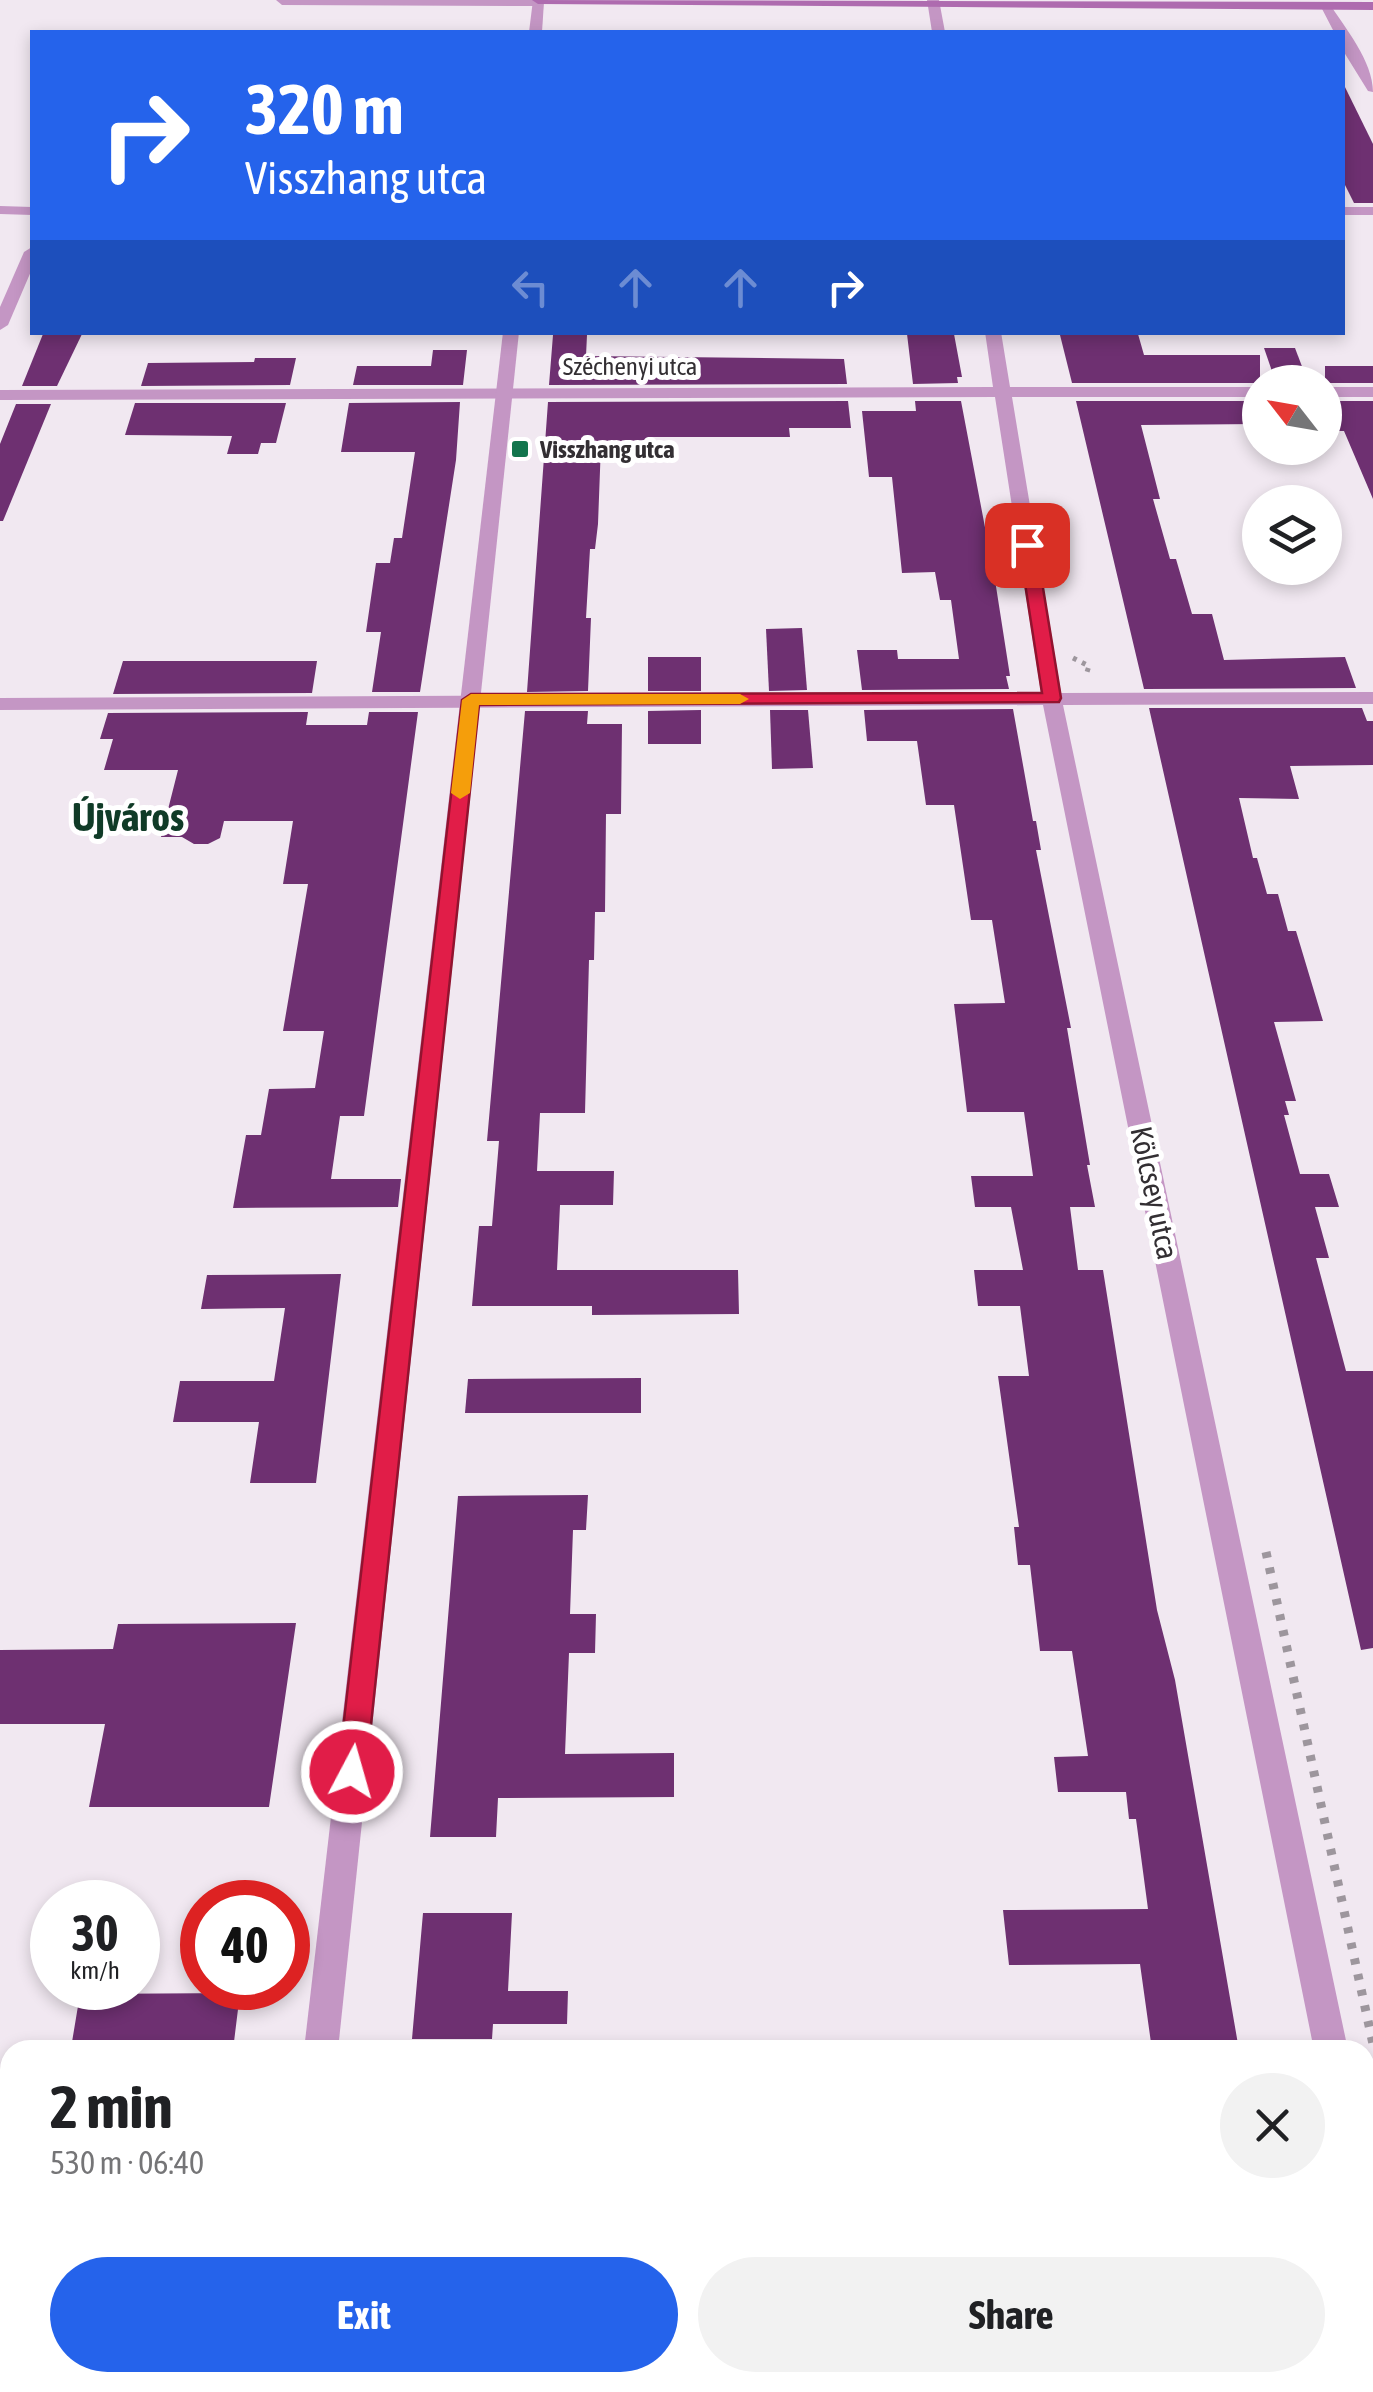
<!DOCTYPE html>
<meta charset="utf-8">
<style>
:root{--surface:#fff;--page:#f2f2f2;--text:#202124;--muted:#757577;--accent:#2563eb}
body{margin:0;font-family:"Asap Condensed",sans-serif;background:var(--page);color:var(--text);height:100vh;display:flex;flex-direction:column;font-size:38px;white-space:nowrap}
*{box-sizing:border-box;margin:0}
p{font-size:32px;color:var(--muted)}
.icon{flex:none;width:55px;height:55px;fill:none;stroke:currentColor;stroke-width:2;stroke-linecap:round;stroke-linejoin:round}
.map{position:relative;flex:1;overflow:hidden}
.drawer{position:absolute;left:0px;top:2040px;width:1375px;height:352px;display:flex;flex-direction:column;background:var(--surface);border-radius:30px 30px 0 0;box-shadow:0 5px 15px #0003}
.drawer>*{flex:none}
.top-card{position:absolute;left:30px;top:30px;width:1315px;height:305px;border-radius:0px;box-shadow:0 5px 15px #0003;background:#2563eb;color:#fff;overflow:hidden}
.needle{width:65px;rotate:301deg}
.controls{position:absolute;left:1242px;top:365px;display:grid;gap:20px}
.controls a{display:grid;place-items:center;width:100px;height:100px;border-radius:50%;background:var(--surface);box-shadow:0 5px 15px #0003;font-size:50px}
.speed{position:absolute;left:30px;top:1880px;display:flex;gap:20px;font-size:50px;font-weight:700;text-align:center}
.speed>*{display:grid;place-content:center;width:130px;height:130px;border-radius:50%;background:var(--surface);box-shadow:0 5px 15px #0003;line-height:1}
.speed small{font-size:25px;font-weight:400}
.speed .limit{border:15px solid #d22;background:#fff;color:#111}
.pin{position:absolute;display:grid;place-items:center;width:85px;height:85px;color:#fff;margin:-42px;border-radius:20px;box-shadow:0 5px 15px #0006}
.me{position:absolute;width:110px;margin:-55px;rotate:6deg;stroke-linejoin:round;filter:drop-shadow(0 0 8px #0008)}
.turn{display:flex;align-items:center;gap:35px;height:210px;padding:0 50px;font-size:45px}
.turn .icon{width:130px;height:130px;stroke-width:2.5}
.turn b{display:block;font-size:70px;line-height:85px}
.lanes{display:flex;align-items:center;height:95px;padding:0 50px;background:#0003;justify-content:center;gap:50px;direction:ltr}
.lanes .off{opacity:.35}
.round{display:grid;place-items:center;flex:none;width:105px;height:105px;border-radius:52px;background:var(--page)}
.overview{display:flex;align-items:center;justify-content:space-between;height:170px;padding:0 50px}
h1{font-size:60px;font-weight:700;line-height:75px}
.cta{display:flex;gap:20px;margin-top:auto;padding:20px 50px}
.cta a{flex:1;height:115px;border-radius:60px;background:var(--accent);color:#fff;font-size:40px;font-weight:700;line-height:115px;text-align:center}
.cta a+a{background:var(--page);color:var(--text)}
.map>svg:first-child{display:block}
.building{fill:#6e3071}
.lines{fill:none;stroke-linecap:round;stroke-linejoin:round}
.path-far1{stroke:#9d969d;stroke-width:5;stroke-dasharray:4 6;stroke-linecap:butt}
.path{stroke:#9d969d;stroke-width:9;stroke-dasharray:6 10;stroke-linecap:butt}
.minor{fill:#c496c4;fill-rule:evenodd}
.tertiary{fill:#c496c4;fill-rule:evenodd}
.secondary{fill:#ae6baf;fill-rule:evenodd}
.route{fill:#e11d48;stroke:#92132f;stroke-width:2.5}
.slow{fill:#f59e0b}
.poi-dot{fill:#13754d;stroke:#fff;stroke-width:4}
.labels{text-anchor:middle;stroke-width:10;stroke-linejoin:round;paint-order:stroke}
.far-street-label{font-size:25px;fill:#332f33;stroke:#fff}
.far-poi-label{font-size:25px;font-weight:bold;fill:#332f33;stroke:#fff;text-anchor:start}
.street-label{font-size:30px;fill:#332f33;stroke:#fff}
.district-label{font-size:40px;font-weight:bold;fill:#103b27;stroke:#fff}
</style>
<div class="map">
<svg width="1373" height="2392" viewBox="0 0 1373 2392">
<rect width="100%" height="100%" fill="#f1e8f1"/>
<!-- building -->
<g class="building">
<path d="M1342 81 1373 144V203H1354L1342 179Z"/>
<path d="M43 334H82L57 386H22Z"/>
<path d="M907 334H954L962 377H957L958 383 913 384Z"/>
<path d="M1138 334 1144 355H1260V383H1072L1060 335Z"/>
<path d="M553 335H587L586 356 844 359 847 384 549 385Z"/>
<path d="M1264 348H1295L1306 377H1274Z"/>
<path d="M433 350H467L463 385H353L357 366H431Z"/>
<path d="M255 358H296L290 385 141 386 148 363 254 362Z"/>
<rect x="1325" y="366" width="48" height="17"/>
<path d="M848 401 851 428H789L790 437H648V444H601L598 524 595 549H590L586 618H591L588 691 527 692 548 402Z"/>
<path d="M915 401H961L995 580 1010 676H1006L1009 689 862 690 857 650H897L898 659H959L951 600H940L935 572 902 573 892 477H869L862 411H916Z"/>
<path d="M1076 401H1260V424L1141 425 1160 499H1153L1170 559H1176L1192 614H1212L1224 660 1345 657 1356 688 1144 689Z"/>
<path d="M1325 401H1373V499L1344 431H1325Z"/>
<path d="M460 402 456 460 420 692H372L381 632H366L376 563H390L394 538H402L415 452H341L349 403Z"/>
<path d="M135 403H286L276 443H261L258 454H227L232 436 125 435Z"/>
<path d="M16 404H51L3 521H0V444Z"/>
<path d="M802 628 807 690 769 691 766 629Z"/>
<rect x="648" y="657" width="53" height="34"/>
<path d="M123 661H317L312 693 113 694Z"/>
<path d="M1149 708H1362L1367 721H1373V765L1290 766 1299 799 1239 798 1253 858H1257L1267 894H1278L1288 931H1296L1323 1021 1274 1022 1296 1101H1285L1289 1115H1284L1300 1174H1329L1339 1207H1315L1329 1258H1316L1346 1371H1373V1648L1361 1650Z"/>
<path d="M1013 709 1033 821H1036L1041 850H1036L1071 1028H1067L1090 1165H1087L1095 1207H1070L1078 1270H1103L1157 1610 1175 1680 1239 2050H1152L1140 1964 1009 1965 1003 1910 1148 1909 1136 1819H1129L1126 1792H1058L1054 1757 1088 1756 1072 1651H1040L1030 1565H1018L1014 1527H1019L998 1376H1029L1020 1306H978L974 1270H1023L1011 1207H975L971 1176H1033L1024 1112H967L954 1004 1005 1003 992 920H971L954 805H926L917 741H867L864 710Z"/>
<path d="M701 710V744H648V711Z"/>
<path d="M770 710H808L813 768 772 769Z"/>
<path d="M525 711H588L587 724H622L621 814H606L605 912H595L594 960H589L585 1113H540L537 1171H614L613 1205H560L557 1270H738L739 1314 592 1315V1306H472L479 1226H492L499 1141H487Z"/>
<path d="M308 712 306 725H367L369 712H418L364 1116H340L331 1179H401L398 1207 233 1208 246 1135H261L269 1089 315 1088 324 1031H283L308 884H283L293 821H224L220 838 208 844H194L182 837H161L178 770H104L113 739H100L108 713Z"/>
<path d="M341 1274 316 1483H250L259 1422H173L180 1381H274L285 1308 201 1309 207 1275Z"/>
<path d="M641 1378V1413H465L468 1379Z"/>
<path d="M588 1495 586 1530H573L570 1614H596L595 1653H569L565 1754 674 1753V1797L498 1798 496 1837H430L458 1496Z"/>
<path d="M296 1623 269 1807H89L105 1724H0V1650L113 1649 118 1624Z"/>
<path d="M423 1913H512L508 1991H568L567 2024H493L492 2039H412Z"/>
<path d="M240 1993 233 2050H161L163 2041 72 2042 80 1994Z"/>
</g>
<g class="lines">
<!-- path-far1 -->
<path class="path-far1" d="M1073 658 1089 666 1086 675"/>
<!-- path -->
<path class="path" d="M1266 1552 1373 2044"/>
<!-- minor -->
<g class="minor">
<path d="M276 0H543L544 2 538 6 282 5Z"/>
<path d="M927 0H939L945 32H932Z"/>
<path d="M1319 3H1329C1345 28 1373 61 1373 92L1368 91 1342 49V32H1334Z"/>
<rect x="1342" y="207" width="31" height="8"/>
<path d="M32 247V269L8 325 0 330V307L24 252Z"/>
<path d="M985 332H1001L1010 387H1260V397H1012L1061 693 1373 692V704L1063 705 1348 2050H1314L1043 705 0 710V698L1041 693 995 397 0 400V390L993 387Z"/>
<rect x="1325" y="387" width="48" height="10"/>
<path d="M1365 2198 1373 2201V2267L1365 2265Z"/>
</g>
<!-- tertiary -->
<g class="tertiary">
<path d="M533 0 544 2 542 32H529Z"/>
<path d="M0 206 32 207V215L0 214Z"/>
<path d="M503 332H519L338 2050H304Z"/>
<path d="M265 2382H302V2392H264Z"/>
</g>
<!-- secondary -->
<path class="secondary" d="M532 0 1373 2V10L538 4Z"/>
</g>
<!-- route -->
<path class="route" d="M1027 540 1036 545 1061 698 1059 702 479 705 366 1772 362 1779 352 1782 342 1779 338 1772 462 700 471 694 1042 693 1019 545Z"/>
<!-- slow -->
<path class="slow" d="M471 694H740L749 699 740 704 479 705 470 793 460 799 451 793 462 700Z"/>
<!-- markers -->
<rect class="poi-dot" x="510" y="439" width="20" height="20" rx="5"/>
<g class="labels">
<!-- far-street labels -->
<g class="far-street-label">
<text x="630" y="375">Széchenyi utca</text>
</g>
<!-- far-poi labels -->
<g class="far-poi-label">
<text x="540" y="458">Visszhang utca</text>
</g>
<!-- street labels -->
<g class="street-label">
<text transform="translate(1154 1193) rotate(78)" y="10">Kölcsey utca</text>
</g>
<!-- district labels -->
<g class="district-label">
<text x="128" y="831">Újváros</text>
</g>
</g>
</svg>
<div class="controls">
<a><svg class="needle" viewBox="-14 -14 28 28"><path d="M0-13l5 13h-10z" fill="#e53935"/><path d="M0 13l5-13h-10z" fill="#757577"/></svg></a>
<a><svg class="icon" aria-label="layers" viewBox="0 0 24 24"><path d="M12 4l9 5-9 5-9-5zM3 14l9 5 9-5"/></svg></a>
</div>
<div class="speed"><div>30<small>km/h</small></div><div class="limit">40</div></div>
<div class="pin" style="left:1027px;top:545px;background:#d93025"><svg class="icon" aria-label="arrive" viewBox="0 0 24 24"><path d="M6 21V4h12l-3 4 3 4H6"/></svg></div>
<svg class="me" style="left:352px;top:1772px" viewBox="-20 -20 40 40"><circle r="17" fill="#e11d48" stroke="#fff" stroke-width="3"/><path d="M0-11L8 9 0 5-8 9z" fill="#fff"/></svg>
<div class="top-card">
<div class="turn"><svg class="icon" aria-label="right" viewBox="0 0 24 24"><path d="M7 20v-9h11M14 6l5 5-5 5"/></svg><div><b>320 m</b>Visszhang utca</div></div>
<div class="lanes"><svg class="icon off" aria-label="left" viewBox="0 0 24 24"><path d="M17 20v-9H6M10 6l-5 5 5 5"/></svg><svg class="icon off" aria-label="ahead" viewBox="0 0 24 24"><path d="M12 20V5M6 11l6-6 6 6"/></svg><svg class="icon off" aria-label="ahead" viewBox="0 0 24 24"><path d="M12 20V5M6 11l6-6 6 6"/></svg><svg class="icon" aria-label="right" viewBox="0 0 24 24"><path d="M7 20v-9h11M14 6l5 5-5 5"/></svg></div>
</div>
<section class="drawer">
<div class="overview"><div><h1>2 min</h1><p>530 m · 06:40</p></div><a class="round"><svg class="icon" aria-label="close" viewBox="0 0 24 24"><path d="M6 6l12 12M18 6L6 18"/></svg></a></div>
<div class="cta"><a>Exit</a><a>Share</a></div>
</section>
</div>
